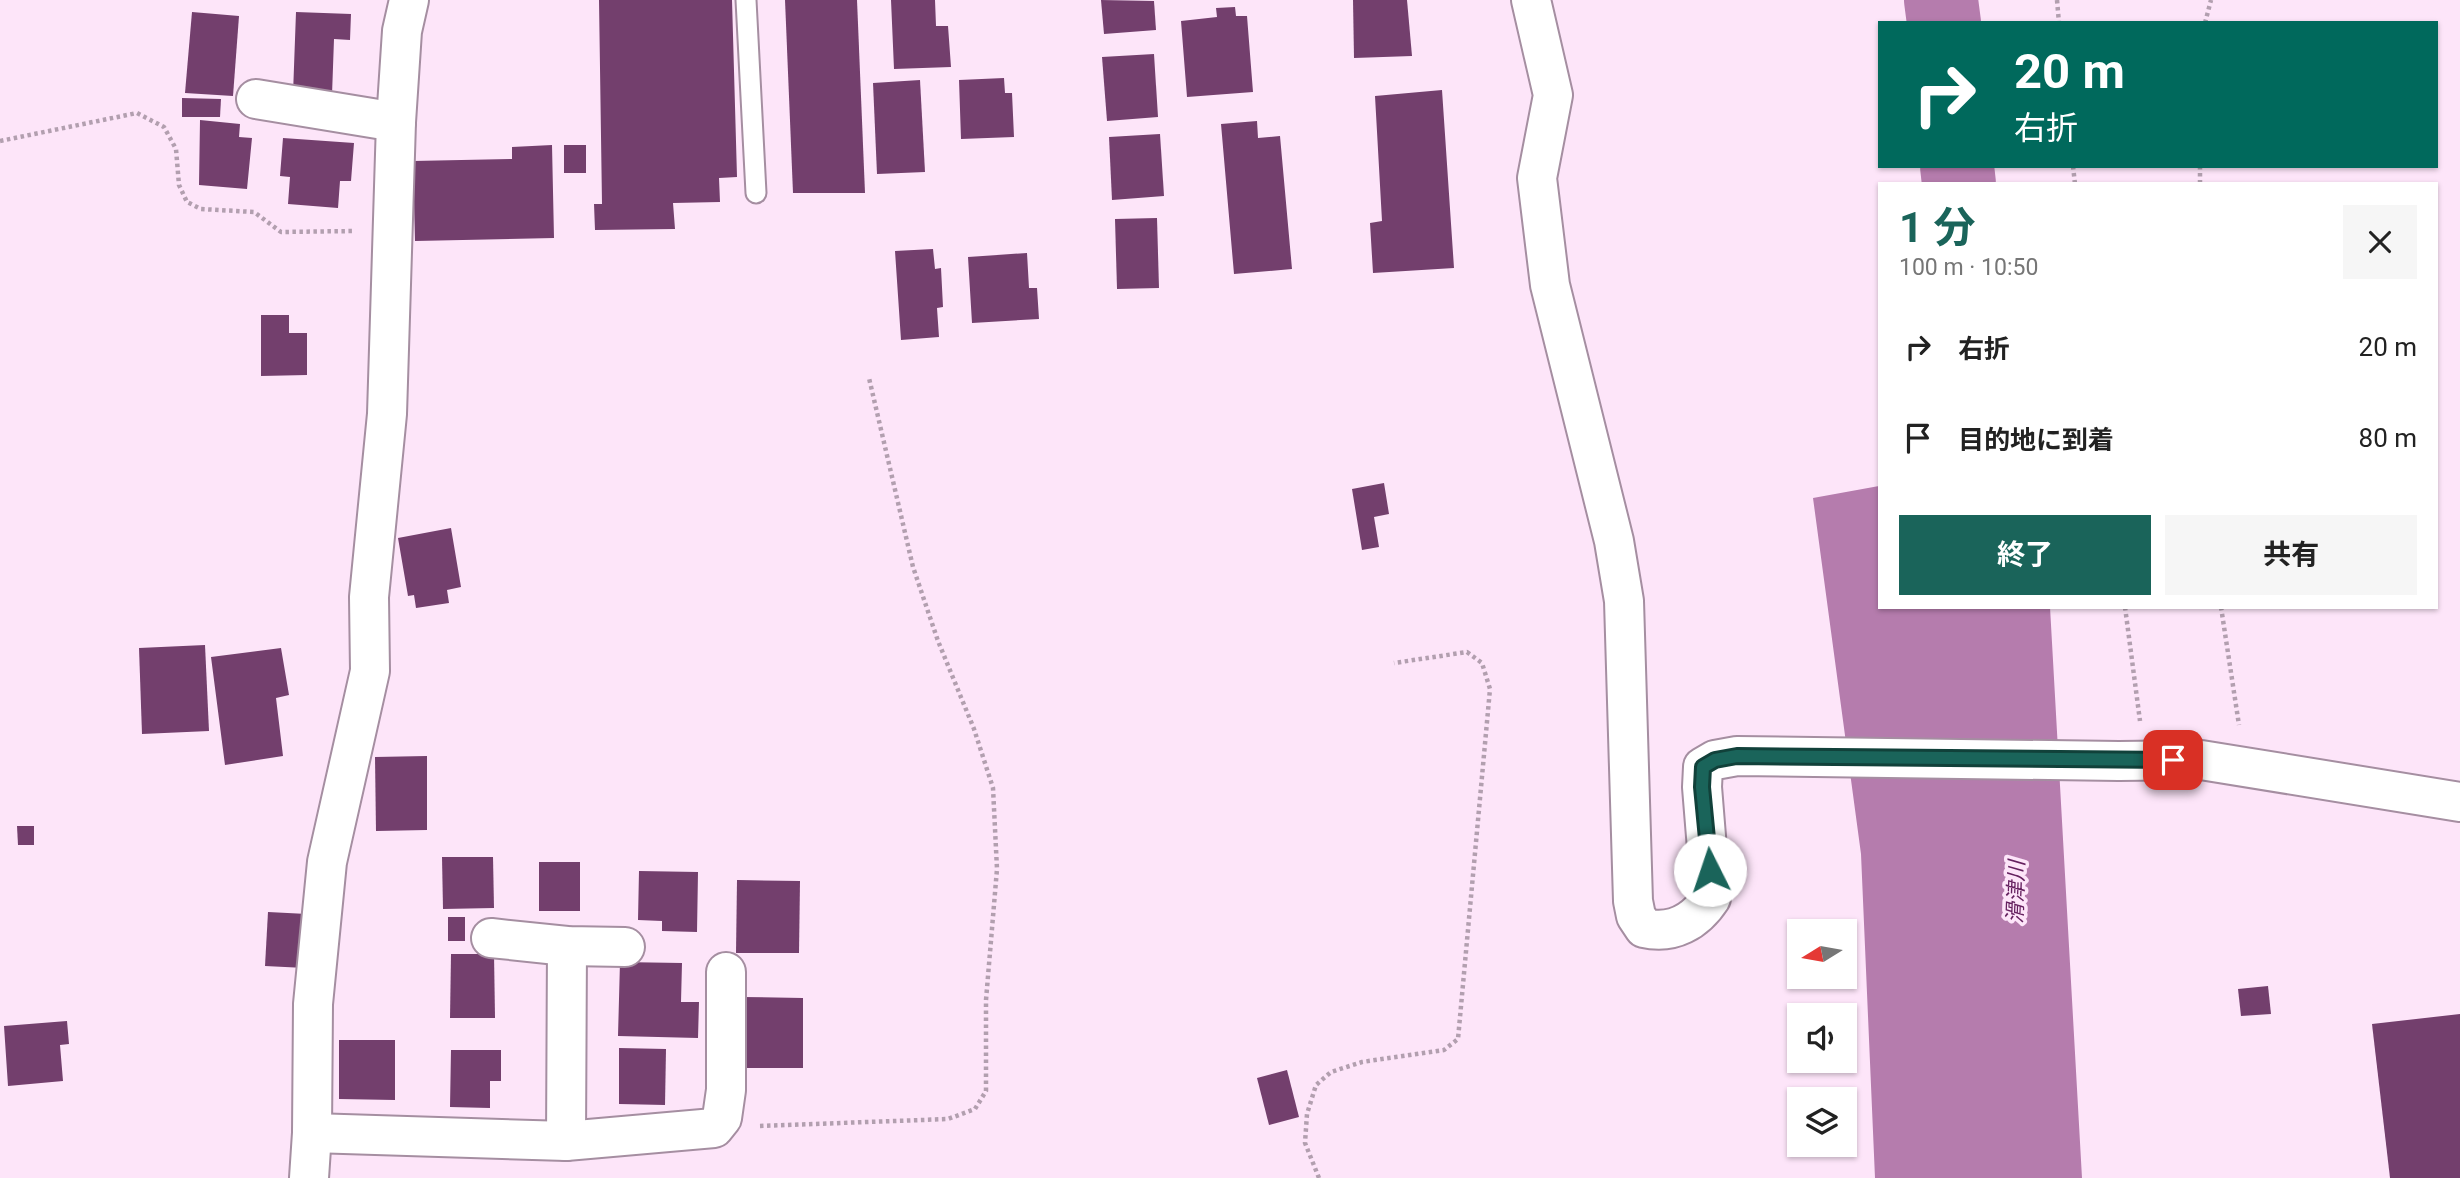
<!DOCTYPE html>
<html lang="ja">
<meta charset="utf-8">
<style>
:root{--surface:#fff;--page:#f6f6f6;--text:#222;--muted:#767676;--accent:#1a645a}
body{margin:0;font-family:Roboto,"Noto Sans JP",sans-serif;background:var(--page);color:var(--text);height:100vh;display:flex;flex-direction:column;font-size:26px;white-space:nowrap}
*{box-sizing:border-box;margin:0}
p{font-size:23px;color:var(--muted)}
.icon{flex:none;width:38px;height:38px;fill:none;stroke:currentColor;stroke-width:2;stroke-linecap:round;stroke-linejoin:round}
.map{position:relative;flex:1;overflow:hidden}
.drawer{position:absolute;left:1878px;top:182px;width:560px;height:427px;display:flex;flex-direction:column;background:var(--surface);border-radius:0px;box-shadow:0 2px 5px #0004}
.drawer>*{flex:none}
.hud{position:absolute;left:1878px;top:21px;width:560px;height:147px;border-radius:0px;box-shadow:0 2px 5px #0004;background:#00695c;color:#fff;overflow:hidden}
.needle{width:46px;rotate:259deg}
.controls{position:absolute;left:1787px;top:919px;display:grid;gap:14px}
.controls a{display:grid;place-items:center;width:70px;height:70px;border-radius:0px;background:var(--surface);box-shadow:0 2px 5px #0004;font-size:35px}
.pin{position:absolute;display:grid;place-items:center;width:60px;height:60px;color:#fff;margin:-30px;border-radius:14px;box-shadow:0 4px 10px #0006}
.me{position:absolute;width:77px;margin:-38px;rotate:356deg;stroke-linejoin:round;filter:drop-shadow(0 0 5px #0008)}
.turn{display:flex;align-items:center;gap:24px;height:147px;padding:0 21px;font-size:32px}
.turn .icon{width:91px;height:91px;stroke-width:2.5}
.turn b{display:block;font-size:49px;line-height:60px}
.round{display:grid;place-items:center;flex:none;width:74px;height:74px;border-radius:0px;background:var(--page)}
.headline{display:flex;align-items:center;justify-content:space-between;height:119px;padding:0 21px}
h1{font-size:42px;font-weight:700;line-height:52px;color:var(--accent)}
.button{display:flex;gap:14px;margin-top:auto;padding:14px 21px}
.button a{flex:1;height:80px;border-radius:0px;background:var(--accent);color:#fff;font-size:28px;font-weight:700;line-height:80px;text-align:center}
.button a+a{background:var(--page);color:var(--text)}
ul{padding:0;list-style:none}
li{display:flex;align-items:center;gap:21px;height:91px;padding:0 21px}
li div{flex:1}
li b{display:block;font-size:26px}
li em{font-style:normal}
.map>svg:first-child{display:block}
.water{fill:#b57cad}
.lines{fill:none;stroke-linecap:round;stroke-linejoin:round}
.river{stroke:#b57cad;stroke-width:74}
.building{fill:#733f6d}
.service-casing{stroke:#a58ea1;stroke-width:23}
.minor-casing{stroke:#a58ea1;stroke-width:42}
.path{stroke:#b29faf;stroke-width:4.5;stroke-dasharray:3.5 3.5;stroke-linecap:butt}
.service{stroke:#fff;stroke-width:19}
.minor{stroke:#fff;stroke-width:38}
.route-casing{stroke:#11413a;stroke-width:18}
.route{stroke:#1a645a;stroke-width:12}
.labels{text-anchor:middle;stroke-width:7;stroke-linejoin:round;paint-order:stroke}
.water-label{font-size:21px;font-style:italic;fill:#65205f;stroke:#fde5f9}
</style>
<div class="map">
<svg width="2460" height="1178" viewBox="0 0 2460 1178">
<rect width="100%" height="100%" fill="#fde5f9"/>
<!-- water -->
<path class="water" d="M1879 486 1880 607H2050L2082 1178H1875L1861 854 1813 498Z"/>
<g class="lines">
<!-- river -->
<g class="river">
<path d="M1941 0 1944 23"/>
<path d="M1957 166 1959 184"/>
</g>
</g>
<!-- building -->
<g class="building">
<path d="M599 0H732L737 177 719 178 720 202 673 203 675 229 595 230 594 204H602Z"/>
<path d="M785 0H857L865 193H793Z"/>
<path d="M891 0H935L936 26H948L951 67 894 69Z"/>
<path d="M1101 0 1154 1 1156 30 1104 34Z"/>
<path d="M1353 0H1407L1412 56 1354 58Z"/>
<path d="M1235 7 1236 16H1247L1253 92 1187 97 1181 21 1217 17 1216 8Z"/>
<path d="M192 12 239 16 233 96 185 93Z"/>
<path d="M296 12 351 14 350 40 334 39 332 95 293 94Z"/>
<path d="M1154 54 1158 117 1107 121 1102 57Z"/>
<path d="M1004 78 1005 93H1012L1014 137 961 139 959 80Z"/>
<path d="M920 80 925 172 877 174 873 83Z"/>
<path d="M1442 90 1454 268 1373 273 1370 223 1382 221 1375 96Z"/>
<path d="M182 98 221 99 220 117H182Z"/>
<path d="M200 120 240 124 239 137 252 138 247 189 199 185Z"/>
<path d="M1257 121 1258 138 1280 136 1292 269 1234 274 1221 124Z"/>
<path d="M1160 134 1164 196 1112 200 1109 137Z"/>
<path d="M283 138 354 143 351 181H340L338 208 288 204 290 177 280 176Z"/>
<path d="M552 145 554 238 415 241 413 161 512 159V147Z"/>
<rect x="564" y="145" width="22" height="28"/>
<path d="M1157 218 1159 288 1117 289 1115 219Z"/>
<path d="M933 249 935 269 941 268 943 307 937 308 939 337 901 340 895 251Z"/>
<path d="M1027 253 1029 288H1037L1039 319 972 323 968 257Z"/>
<path d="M261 315H289V333H307V375L261 376Z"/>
<path d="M1384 483 1389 514 1374 517 1379 547 1362 550 1352 489Z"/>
<path d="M451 528 461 587 447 590 449 603 416 608 414 595 408 596 398 538Z"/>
<path d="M205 645 209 731 142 734 139 648Z"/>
<path d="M281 648 289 695 276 698 283 756 225 765 211 657Z"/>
<path d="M427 756V830L376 831 375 757Z"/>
<path d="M17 826H34V845H18Z"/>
<path d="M442 857H493L494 908 443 909Z"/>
<rect x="539" y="862" width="41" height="49"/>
<path d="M639 871 698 872 697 932 662 931V921L638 920Z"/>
<path d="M737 880 800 881 799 953H736Z"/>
<path d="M268 912 307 914 305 968 265 966Z"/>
<rect x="448" y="917" width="17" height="24"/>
<path d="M451 954H494L495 1018H450Z"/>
<path d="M620 962 682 963 681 1002H699L698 1038 618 1036Z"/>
<path d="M2268 986 2271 1014 2241 1016 2238 989Z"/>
<path d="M742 997 803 998V1068H742Z"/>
<path d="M2460 1014V1178H2390L2372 1024Z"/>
<path d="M67 1021 69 1044 60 1045 63 1081 8 1086 4 1026Z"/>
<path d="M339 1040H395V1100L339 1099Z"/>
<path d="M619 1048 666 1049 665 1105 619 1104Z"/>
<path d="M451 1050H501V1081H490V1108L450 1107Z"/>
<path d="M1287 1070 1299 1117 1269 1125 1257 1078Z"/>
</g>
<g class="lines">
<!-- service casing -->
<g class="service-casing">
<path id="service" d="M746 0 756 193"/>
</g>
<!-- minor casing -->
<g class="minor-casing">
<g id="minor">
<path d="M1531 0 1553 95 1537 178 1550 285 1614 541 1624 601 1633 901 1636 916 1644 928C1673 935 1696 921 1711 898L1702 787 1703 767 1715 760 1737 756 2119 761 2201 760 2460 802"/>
<path d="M256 99 396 122"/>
<path d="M491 938 567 946 625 947"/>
<path d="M312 1133 566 1141 714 1128 722 1118 726 1090V972"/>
<path d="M566 1141 567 946"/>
<path d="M309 1178 312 1133 313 1004 327 862 370 671 369 597 387 414 396 122 402 31 409 0"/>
</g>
</g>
<!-- path -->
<g class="path">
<path d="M2057 0 2059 23"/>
<path d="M2205 23 2211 0"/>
<path d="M0 141 137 113 164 127 176 149 179 185 187 202 201 209 254 212 281 232 355 231"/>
<path d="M2073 166 2075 184"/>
<path d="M2200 166V184"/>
<path d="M2125 607 2140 721"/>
<path d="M2221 607 2239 725"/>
<path d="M760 1126 948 1119 975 1109 986 1091V1000L997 869 993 788 974 729 938 641 913 567 869 378"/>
<path d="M1319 1178 1305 1143 1307 1114 1316 1085 1331 1072 1362 1062 1444 1050 1458 1039 1490 689 1482 663 1467 652 1394 663"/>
</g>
<!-- service -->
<use href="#service" class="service"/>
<!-- minor -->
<use href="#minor" class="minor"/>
</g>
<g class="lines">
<!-- route casing -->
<g class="route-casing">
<path id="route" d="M1710 870 1702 787 1703 767 1715 760 1737 756 2173 760"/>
</g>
<!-- route -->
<use href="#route" class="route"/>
</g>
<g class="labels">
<!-- water labels -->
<g class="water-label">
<text transform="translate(2016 892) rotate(-88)" y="7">滑津川</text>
</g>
</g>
</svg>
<div class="controls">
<a><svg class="needle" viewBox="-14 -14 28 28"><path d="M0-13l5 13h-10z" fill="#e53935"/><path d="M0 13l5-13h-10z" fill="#767676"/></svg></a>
<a><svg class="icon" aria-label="sound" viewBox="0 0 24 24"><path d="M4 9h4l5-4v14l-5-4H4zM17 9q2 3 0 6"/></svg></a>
<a><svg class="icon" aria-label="layers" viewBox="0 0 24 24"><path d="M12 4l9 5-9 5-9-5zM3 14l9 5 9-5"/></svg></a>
</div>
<div class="pin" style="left:2173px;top:760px;background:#d93025"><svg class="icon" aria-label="arrive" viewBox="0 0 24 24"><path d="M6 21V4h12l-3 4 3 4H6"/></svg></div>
<svg class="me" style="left:1710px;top:870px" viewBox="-20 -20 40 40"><circle r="19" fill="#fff"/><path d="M0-13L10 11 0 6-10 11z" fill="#1a645a"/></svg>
<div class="hud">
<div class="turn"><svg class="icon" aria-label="right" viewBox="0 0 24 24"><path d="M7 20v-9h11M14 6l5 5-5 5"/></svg><div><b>20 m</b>右折</div></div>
</div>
<section class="drawer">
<div class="headline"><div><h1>1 分</h1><p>100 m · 10:50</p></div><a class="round"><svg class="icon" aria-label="close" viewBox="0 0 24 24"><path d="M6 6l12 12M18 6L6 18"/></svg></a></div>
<ul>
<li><svg class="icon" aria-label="right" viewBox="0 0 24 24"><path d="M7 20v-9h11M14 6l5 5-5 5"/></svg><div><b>右折</b></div><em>20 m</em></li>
<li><svg class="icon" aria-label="arrive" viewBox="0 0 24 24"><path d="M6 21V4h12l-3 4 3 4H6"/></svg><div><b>目的地に到着</b></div><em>80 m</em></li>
</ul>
<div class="button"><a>終了</a><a>共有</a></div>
</section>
</div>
